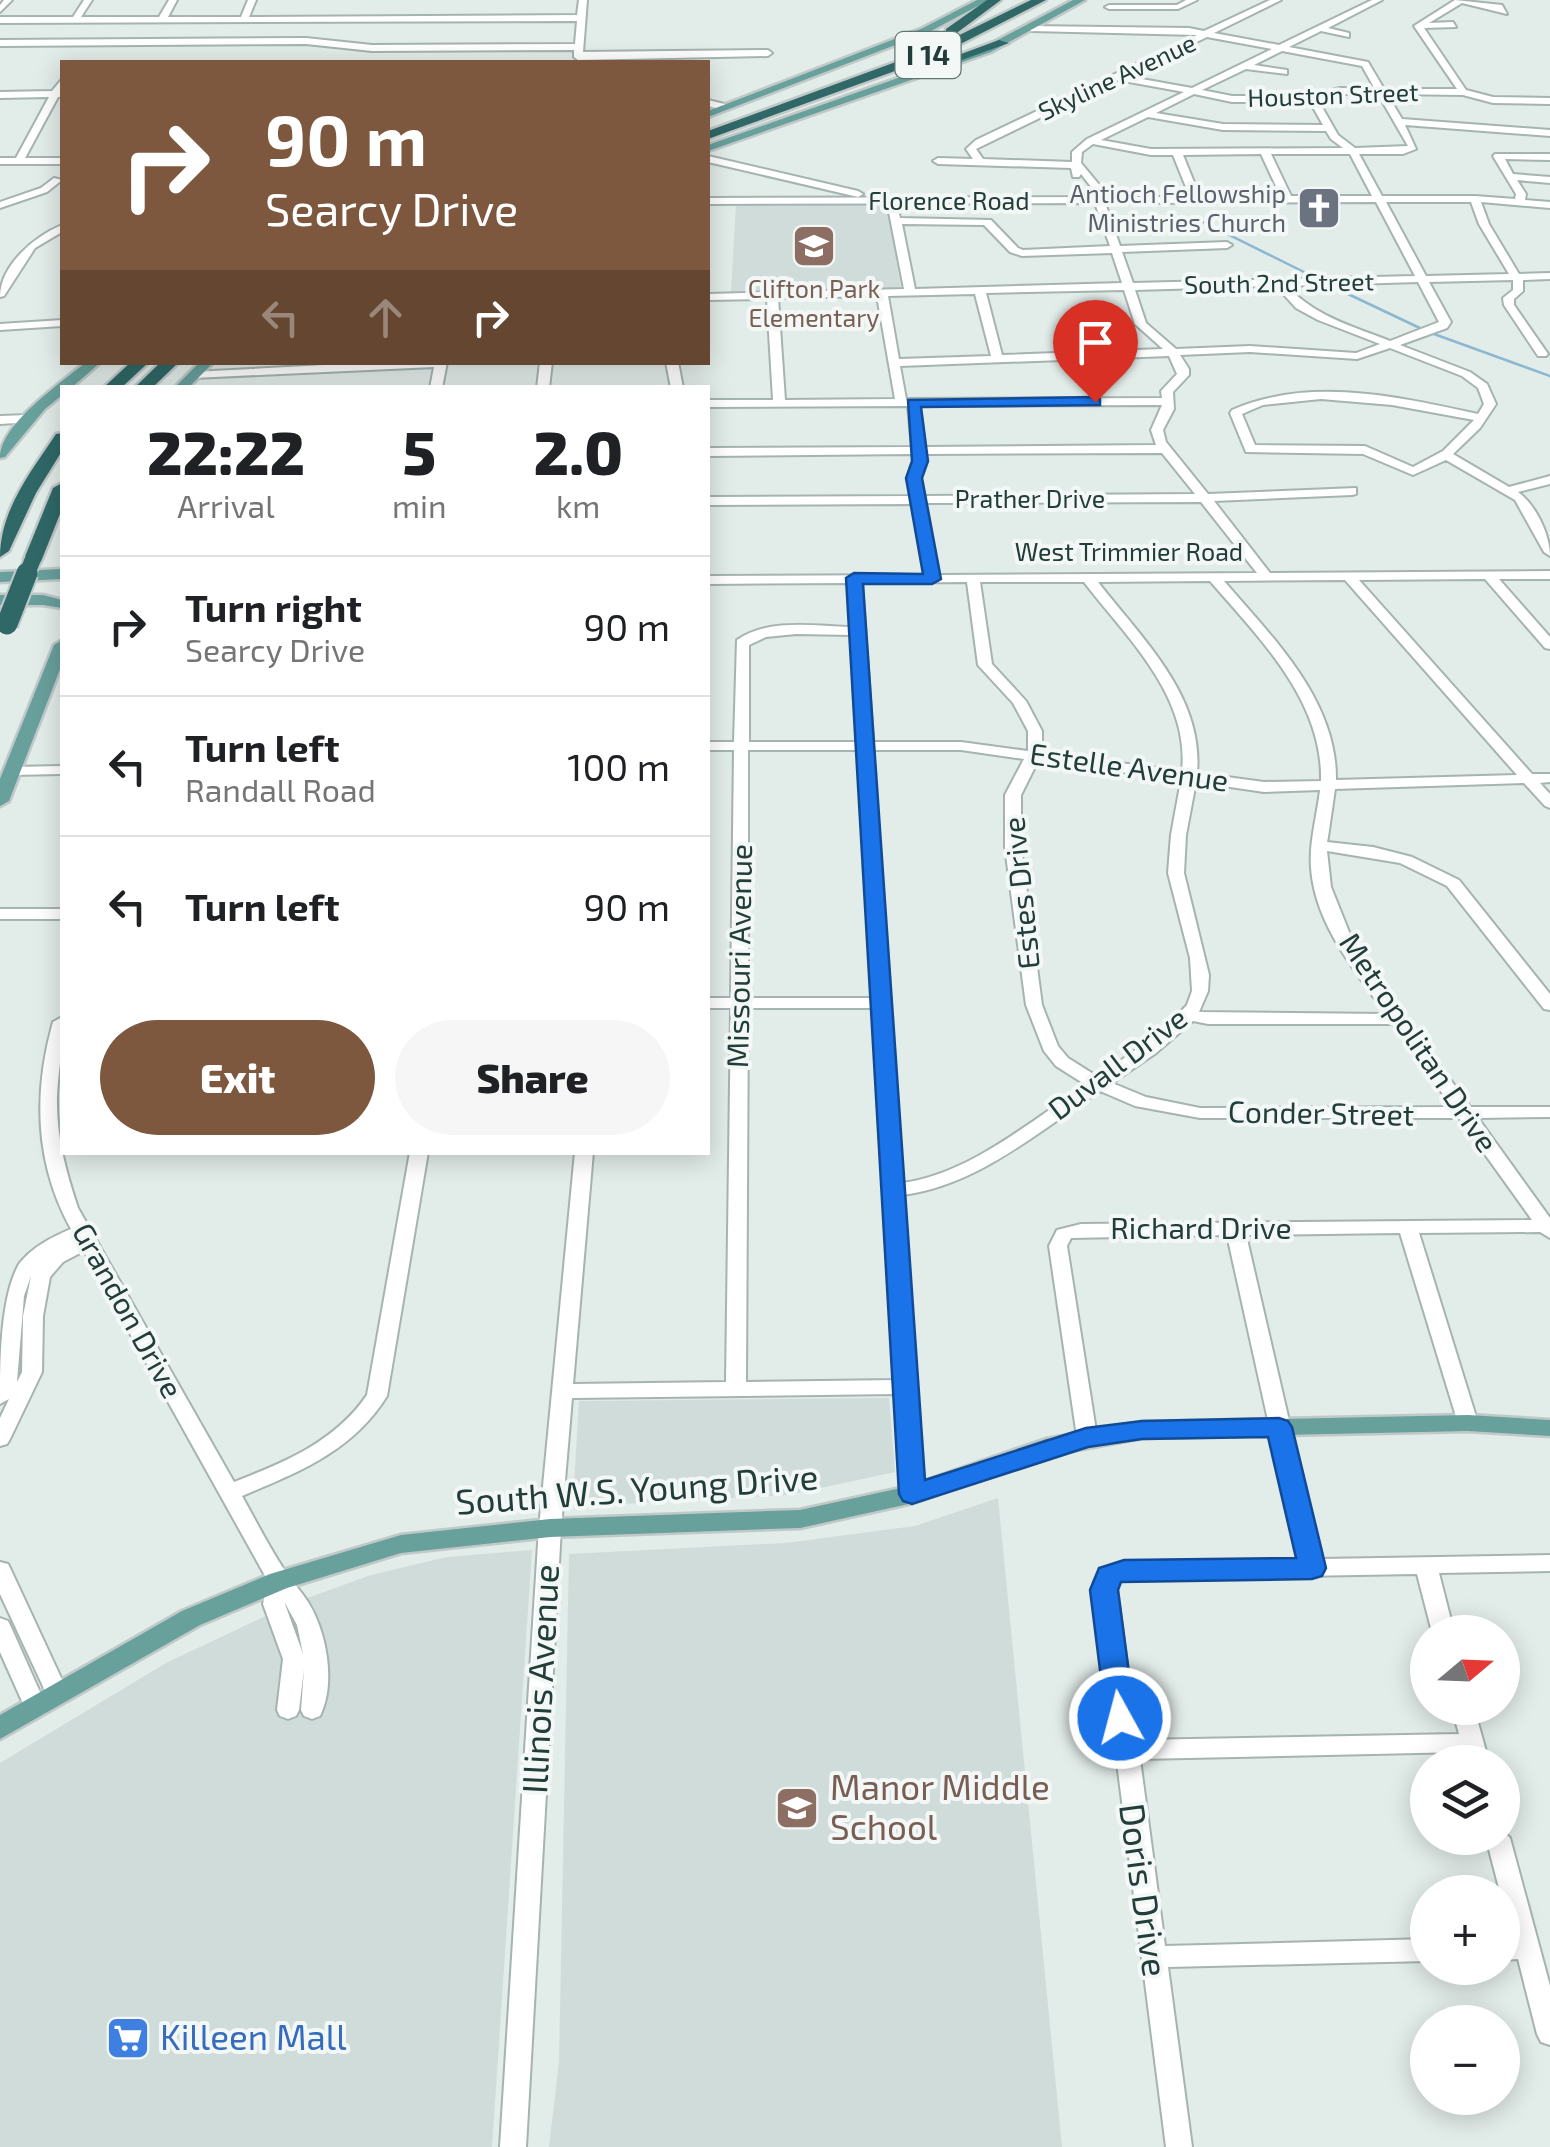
<!DOCTYPE html>
<meta charset="utf-8">
<style>
:root{--surface:#fff;--page:#f6f6f6;--text:#202124;--muted:#757577;--line:#e0e0e0;--accent:#7d583e}
body{margin:0;font-family:"Exo 2",sans-serif;background:var(--page);color:var(--text);height:100vh;display:flex;flex-direction:column;font-size:38px;white-space:nowrap}
*{box-sizing:border-box;margin:0}
p{font-size:32px;color:var(--muted)}
.icon{flex:none;width:55px;height:55px;fill:none;stroke:currentColor;stroke-width:2;stroke-linecap:round;stroke-linejoin:round}
.map{position:relative;flex:1;overflow:hidden}
.details{position:absolute;left:60px;top:385px;width:650px;height:770px;display:flex;flex-direction:column;background:var(--surface);border-radius:0px;box-shadow:0 5px 25px #0003}
.details>*{flex:none}
.banner{position:absolute;left:60px;top:60px;width:650px;height:305px;border-radius:0px;box-shadow:0 5px 25px #0003;background:#7d583e;color:#fff;overflow:hidden}
.needle{width:65px;rotate:71deg}
.tools{position:absolute;left:1410px;top:1615px;display:grid;gap:20px}
.tools a{display:grid;place-items:center;width:110px;height:110px;border-radius:50%;background:var(--surface);box-shadow:0 5px 25px #0003;font-size:50px}
.pin{position:absolute;display:grid;place-items:center;width:85px;height:85px;color:#fff;margin:-102px -42px;border-radius:50% 50% 50% 0;rotate:-45deg;box-shadow:0 0 10px #0007}
.pin .icon{rotate:45deg}
.me{position:absolute;width:110px;margin:-55px;rotate:353deg;stroke-linejoin:round;filter:drop-shadow(0 0 8px #0008)}
.turn{display:flex;align-items:center;gap:35px;height:210px;padding:0 40px;font-size:45px}
.turn .icon{width:130px;height:130px;stroke-width:2.5}
.turn b{display:block;font-size:70px;line-height:85px}
.lanes{display:flex;align-items:center;height:95px;padding:0 40px;background:#0003;justify-content:center;gap:50px;direction:ltr}
.lanes .off{opacity:.35}
.eta{display:flex;justify-content:space-evenly;align-items:center;height:170px;text-align:center}
.eta b{font-size:60px;font-weight:800;line-height:70px}
.primary-button{display:flex;gap:20px;margin-top:auto;padding:20px 40px}
.primary-button a{flex:1;height:115px;border-radius:60px;background:var(--accent);color:#fff;font-size:40px;font-weight:800;line-height:115px;text-align:center}
.primary-button a+a{background:var(--page);color:var(--text)}
ul{padding:0;list-style:none}
li{display:flex;align-items:center;gap:30px;height:140px;padding:0 40px;border-top:2px solid var(--line)}
li div{flex:1}
li b{display:block;font-size:38px}
li em{font-style:normal}
.map>svg:first-child{display:block}
.built{fill:#d0dcd9}
.lines{fill:none;stroke-linecap:round;stroke-linejoin:round}
.stream{stroke:#8bb8d0;stroke-width:2.5}
.minor-casing{stroke:#a5b4b1;stroke-width:4}
.major-casing{stroke:#c1c9c8;stroke-width:5}
.highway-casing{stroke:#c1c9c8;stroke-width:5}
.minor{fill:#fff;fill-rule:evenodd}
.major{fill:#68a09c;fill-rule:evenodd}
.highway{fill:#2f6867;fill-rule:evenodd}
.highway-bridge-far1-casing{stroke:#c1c9c8;stroke-width:20;stroke-linecap:butt}
.highway-bridge-casing{stroke:#c1c9c8;stroke-width:25;stroke-linecap:butt}
.highway-bridge-far1{stroke:#2f6867;stroke-width:16}
.highway-bridge{stroke:#2f6867;stroke-width:21}
.route{fill:#1a73e8;stroke:#114b97;stroke-width:2.5}
.labels{text-anchor:middle;stroke-width:8;stroke-linejoin:round;paint-order:stroke}
.far-street-label{font-size:25px;fill:#223d3a;stroke:#f3f8f7}
.far-worship-label{font-size:25px;fill:#5b616d;stroke:#f3f8f7;text-anchor:end}
.far-education-label{font-size:25px;fill:#785e54;stroke:#f3f8f7}
.shield{fill:#f3f8f7;stroke:#617573;stroke-width:2.5}
.shield-label{font-size:28px;font-weight:bold;fill:#223d3a}
.street-label{font-size:30px;fill:#223d3a;stroke:#f3f8f7}
.near-street-label{font-size:35px;fill:#223d3a;stroke:#f3f8f7}
.near-education-label{font-size:35px;fill:#785e54;stroke:#f3f8f7;text-anchor:start}
.near-shop-label{font-size:35px;fill:#366cbe;stroke:#f3f8f7;text-anchor:start}
</style>
<div class="map">
<svg width="1550" height="2147" viewBox="0 0 1550 2147">
<rect width="100%" height="100%" fill="#e2ece9"/>
<!-- built -->
<g class="built">
<path d="M736 203H887L901 289 731 294Z"/>
<path d="M889 1398 895 1472 788 1495 622 1504 573 1501 579 1401Z"/>
<path d="M998 1498 1062 2147H549L559 2062 569 1554 786 1543 915 1526Z"/>
<path d="M532 1550 492 2147H0V1763L166 1663 291 1604 371 1575 447 1557Z"/>
</g>
<g class="lines">
<!-- stream -->
<g class="stream">
<path d="M1197 219 1318 279"/>
<path d="M1329 285 1424 330"/>
<path d="M1434 334 1550 376"/>
</g>
<!-- minor casing -->
<g class="minor-casing">
<g id="minor">
<path d="M4 0H12L0 12V5Z"/>
<path d="M84 0H92L81 17H159L169 0H177L168 17H241L248 0H256L249 17 577 15 579 0H587L583 52 768 50 772 53 768 56 578 60 574 57V50L372 51 306 44 0 46V40L306 38 372 45 575 44 577 21 0 23V17H73Z"/>
<path d="M1186 0H1197L1178 9H1109L1105 7 1109 5H1177Z"/>
<path d="M1270 0H1281L1214 33 1279 45 1372 0H1382L1328 28 1349 33V37L1321 31 1289 47 1368 62 1384 89H1457L1414 26 1455 0 1502 5 1507 14 1462 3 1429 23 1453 22 1456 27 1424 28 1466 90 1493 97 1550 98V104L1493 103 1463 95 1387 94 1402 119 1550 130V136L1405 125 1416 149 1403 154H1359L1382 196H1475L1515 199 1516 194 1493 156 1495 154H1550V160L1505 159 1513 174 1550 177V183L1517 180 1526 194 1525 200 1550 202V208L1481 202 1489 224 1519 274 1550 273V279L1523 280V291L1514 299V305L1548 354 1546 356H1538L1504 305 1503 298 1513 290V280L1429 282 1451 322 1447 328 1400 345 1470 372 1487 384 1496 404 1480 428 1453 454 1509 487 1550 476V484L1518 492C1536 505 1550 535 1550 556L1544 552 1515 500 1446 460 1413 475 1363 454 1246 452 1230 413 1232 410C1309 376 1399 397 1478 414L1484 404 1478 388 1462 376 1390 348 1357 359 1250 352 1180 355 1189 369V375L1173 392 1174 409 1163 430 1166 442 1208 494 1356 488V494L1352 495 1214 501 1270 573 1550 571V579H1499L1550 637V649L1545 648 1485 579 1359 580 1532 774H1550V782L1540 783 1550 794V808L1545 806 1524 783 1335 789 1328 837 1327 842 1373 847 1412 857 1459 880 1550 994V1010L1544 1009 1447 886 1400 863 1327 851 1331 887 1355 947 1470 1107H1550V1117L1478 1118 1550 1218V1238L1540 1232 1419 1233 1478 1423 1475 1428H1461L1458 1423 1400 1233 1246 1235 1321 1559 1550 1555V1571L1439 1573 1454 1632H1432L1417 1574 1124 1579 1116 1582 1137 1740 1459 1734 1452 1708H1474L1489 1762H1467L1464 1752 1140 1759 1165 1946 1428 1939V1961L1168 1967 1192 2147H1166L1094 1582 1101 1569 1124 1563 1299 1560 1227 1235 1071 1238 1067 1246 1097 1437 1094 1442H1080L1077 1437 1049 1246 1057 1230 1081 1224 1532 1220 1459 1118H1200L1135 1106 1100 1091C1039 1131 978 1185 903 1195L924 1494 920 1499 913 1502 906 1499 902 1494 897 1394 572 1398 561 1528 526 2147H500L539 1528 575 1152H593L573 1384 726 1382 731 1008H708V998H731L734 750H708V742H734L737 640C769 618 814 626 851 627L849 583 708 584V576L926 575 913 504 708 505V497L911 496 908 478 914 461 913 454 708 456V448L912 447 908 406 708 407V400H773L767 299 708 300V294L904 289 889 212 894 209 898 210 900 218 991 220 1018 248 1023 250 1110 246 1095 203 708 204V198L1095 197 1096 193 1081 174 1079 177H1073L1071 168 938 164 933 161 938 158 973 159 966 149 976 140 1197 35 1031 31 1028 26 1189 28 1204 31ZM1207 37 1272 49 1192 88 1125 76ZM1282 51 1362 66 1375 89 1340 88 1312 96H1232L1202 90 1246 69 1287 74V70L1254 65ZM1118 80 1184 92 1087 139 1072 152V162L983 159 976 149ZM1194 94 1232 102H1310L1323 125 1223 124 1156 113ZM1341 94H1378L1408 146 1355 148 1338 135 1318 100ZM1148 117 1223 130 1326 131 1331 139 1343 148 1151 149 1101 140ZM1093 144 1151 155H1173L1190 197H1105L1106 193 1081 163 1082 152ZM1261 154 1281 197H1200L1183 155ZM1271 154H1350L1372 196H1291ZM1376 202 1415 276 1133 283 1122 252 1227 248 1232 245 1227 242 1120 246 1105 203ZM1386 202H1471L1479 224 1509 274 1426 276ZM902 224 984 225 1010 252 1022 256 1112 253 1122 283 915 289ZM1418 282 1439 322 1390 341C1352 326 1316 317 1287 286ZM1276 286 1296 308 1318 320 1380 344 1356 353 1250 346 1176 349 1146 323 1135 290ZM1124 290 1135 324 1163 349 1002 355 986 293ZM975 294 991 356 899 359 888 296ZM877 296 895 399 785 400 778 298ZM1169 356 1177 374 1161 391 1162 398 906 399 900 366ZM1321 399 1392 405 1474 420 1443 451 1413 467 1365 446 1255 445 1242 414 1263 405ZM1162 405 1151 430 1156 445 924 447 919 406ZM1162 453 1195 494 924 496 920 478 926 461 925 454ZM1201 502 1257 573 939 575 925 503ZM1345 580 1517 775 1336 780C1337 700 1273 638 1224 581ZM1210 581C1259 638 1323 700 1321 781L1264 782 1197 773C1204 696 1142 639 1098 582ZM967 582 978 665 1013 703 1028 731V751L961 742H873L862 583ZM980 582H1084C1127 638 1190 696 1182 771L1042 753V731L1026 701 992 664ZM796 634 852 635 858 742H749V645L766 637ZM748 750H859L873 998H748ZM873 750H961L1024 759 1005 795V847L1026 1005 1044 1051 1056 1066 1086 1085C1030 1121 970 1174 902 1183ZM1038 761 1181 780 1171 835 1168 873 1190 958 1192 991 1187 1005 1163 1030 1098 1077 1068 1058 1058 1046 1042 1005 1021 847V795ZM1196 782 1264 792 1320 790C1317 816 1309 842 1311 868 1315 924 1355 971 1386 1014L1199 1012 1208 991 1209 975 1184 873 1186 835ZM748 1008H874L896 1380 746 1382ZM1193 1021 1208 1024H1393L1452 1107 1200 1108 1146 1097 1112 1083 1156 1053Z"/>
<path d="M62 79V97H58L25 158H62V164H0V158H16L49 97 0 98V92L52 91Z"/>
<path d="M708 100 728 105 730 107 725 110 708 106Z"/>
<path d="M708 156 858 191 863 194 858 197 708 162Z"/>
<path d="M54 178 62 180 47 192 0 208V202L41 188Z"/>
<path d="M62 225V232L35 248 4 296 0 297C0 265 35 236 62 225Z"/>
<path d="M62 320V326L0 330V324Z"/>
<path d="M380 362H447L442 388H430L434 367 193 378 187 375 193 372Z"/>
<path d="M540 362H552L549 388H537Z"/>
<path d="M666 362H678L683 388H671Z"/>
<path d="M28 415 34 419 32 422 0 424V416Z"/>
<path d="M62 766V774L12 775 5 771 12 767Z"/>
<rect x="0" y="909" width="62" height="10"/>
<path d="M62 1017C64 1044 58 1070 57 1097 56 1136 66 1172 78 1208L234 1482C285 1462 335 1442 367 1395L410 1152H428L387 1396C353 1451 299 1472 242 1496 256 1521 269 1547 285 1571 292 1582 301 1591 308 1602 327 1632 336 1684 320 1716L312 1719 304 1716 301 1710 304 1669 299 1710 296 1716 288 1719 280 1716 277 1710 283 1659 263 1604 268 1581 84 1251 63 1262 50 1277 43 1316 42 1372 10 1439 7 1444 0 1446V1418L9 1399 0 1404C0 1363 0 1298 19 1264 32 1247 52 1237 71 1229 35 1164 33 1093 53 1022ZM31 1276 23 1316 22 1372 17 1382 24 1296ZM285 1603 297 1625 303 1654 285 1604Z"/>
<path d="M0 1562 8 1564 11 1570 69 1695 66 1701 58 1704 50 1701 47 1695 0 1594Z"/>
<path d="M0 1618 8 1621 11 1627 47 1708 44 1714 36 1717 28 1714 25 1708 0 1652Z"/>
<path d="M1502 1830 1510 1838 1550 1986V2045L1541 2042 1537 2034 1518 1959 1502 1960V1938H1512L1502 1892H1500L1486 1838H1502Z"/>
</g>
</g>
<!-- major casing -->
<g class="major-casing">
<g id="major">
<path d="M977 0H989L929 32 708 117V111L923 28Z"/>
<path d="M1073 0H1085L991 52 708 151V145L983 48Z"/>
<path d="M86 362H101L71 388H62V395L45 409 5 457 0 458C0 424 61 383 86 362Z"/>
<path d="M200 362H214L188 388H174Z"/>
<path d="M62 569V579L0 582V572Z"/>
<path d="M0 595H43L62 600V608L43 605H0Z"/>
<path d="M62 640V664L9 801 0 806V779L54 645Z"/>
<path d="M1468 1415 1550 1420V1436L1468 1431 1142 1438 1049 1455 913 1503 800 1528 550 1537 401 1553 287 1588 200 1625 0 1739V1715L182 1611 270 1574 401 1535 550 1519 800 1510 910 1486 1046 1439 1142 1422Z"/>
</g>
</g>
<!-- highway casing -->
<g class="highway-casing">
<g id="highway">
<path d="M987 0H1001L954 35H946V29Z"/>
<path d="M1031 0H1046L939 55 708 139V131L931 49Z"/>
<path d="M999 40 1009 43 959 61 953 57Z"/>
<path d="M131 362H149L121 388H103Z"/>
<path d="M161 362H179L152 388H134Z"/>
<path d="M62 433V451L36 493 9 551 0 557C0 510 31 472 56 434Z"/>
<path d="M62 483V509L42 559 40 563H26L24 559 53 488Z"/>
</g>
</g>
<!-- minor -->
<use href="#minor" class="minor"/>
<!-- major -->
<use href="#major" class="major"/>
<!-- highway -->
<use href="#highway" class="highway"/>
<!-- highway-bridge-far1 casing -->
<g class="highway-bridge-far1-casing">
<path id="highway-bridge-far1" d="M26 576 33 559"/>
</g>
<!-- highway-bridge casing -->
<g class="highway-bridge-casing">
<path id="highway-bridge" d="M7 624 27 573"/>
</g>
<!-- highway-bridge-far1 -->
<use href="#highway-bridge-far1" class="highway-bridge-far1"/>
<!-- highway-bridge -->
<use href="#highway-bridge" class="highway-bridge"/>
</g>
<!-- route -->
<path class="route" d="M1095 397 1100 399V405L921 407 928 461 922 478 941 579 932 584H863L925 1480 1086 1428 1142 1421 1279 1418 1288 1421 1292 1427 1326 1568 1322 1576 1312 1579 1121 1582 1118 1590 1135 1718 1131 1726 1120 1730 1110 1726 1106 1718 1090 1590 1099 1568 1124 1560 1296 1558 1268 1437 1142 1439 1088 1447 912 1504 903 1501 899 1494 846 578 854 573 923 574 906 478 912 461 908 400Z"/>
<!-- icons -->
<defs>
<g id="church-square" transform="scale(2.25)"><rect x="-9" y="-9" width="18" height="18" rx="4" fill="#6b7280" stroke="#f3f8f7"/><path d="M-1.2-6h2.4v3.5h3.3v2.4h-3.3V6h-2.4V-.1h-3.3v-2.4h3.3Z" fill="#fff"/></g>
<g id="school-square" transform="scale(2.25)"><rect x="-9" y="-9" width="18" height="18" rx="4" fill="#8d6e63" stroke="#f3f8f7"/><path d="M0-5L7-2L0 1L-7-2ZM-4 1L0 2.5L4 1V4Q0 6-4 4Z" fill="#fff"/></g>
<g id="supermarket-square" transform="scale(2.25)"><rect x="-9" y="-9" width="18" height="18" rx="4" fill="#3f7fe0" stroke="#f3f8f7"/><path d="M-6-5.5h2.5l.6 2H6L4.5 2H-2.5L-4.4-4H-6ZM-1.5 3.2a1.3 1.3 0 1 0 .1 0ZM3 3.2a1.3 1.3 0 1 0 .1 0Z" fill="#fff"/></g>
</defs>
<g fill-rule="evenodd">
<use href="#church-square" x="1319" y="208"/>
<use href="#school-square" x="814" y="246"/>
<use href="#school-square" x="797" y="1808"/>
<use href="#supermarket-square" x="128" y="2038"/>
</g>
<g class="labels">
<!-- far-street labels -->
<g class="far-street-label">
<text transform="translate(1117 77) rotate(-25)" y="9">Skyline Avenue</text>
<text transform="translate(1333 95) rotate(-2)" y="9">Houston Street</text>
<text x="949" y="210">Florence Road</text>
<text transform="translate(1279 283) rotate(-1)" y="9">South 2nd Street</text>
<text x="1030" y="508">Prather Drive</text>
<text x="1129" y="561">West Trimmier Road</text>
</g>
<!-- far-worship labels -->
<g class="far-worship-label">
<text x="1286" y="203">Antioch Fellowship<tspan x="1286" dy="29">Ministries Church</tspan></text>
</g>
<!-- far-education labels -->
<g class="far-education-label">
<text x="814" y="298">Clifton Park<tspan x="814" dy="29">Elementary</tspan></text>
</g>
<!-- shield labels -->
<rect class="shield" x="895.5" y="32" width="65" height="46" rx="8"/>
<g class="shield-label">
<text x="928" y="65">I 14</text>
</g>
<!-- street labels -->
<g class="street-label">
<text transform="translate(1129 768) rotate(8)" y="10">Estelle Avenue</text>
<text transform="translate(1022 893) rotate(-96)" y="10">Estes Drive</text>
<text transform="translate(740 956) rotate(-89)" y="10">Missouri Avenue</text>
<text transform="translate(1418 1043) rotate(56)" y="10">Metropolitan Drive</text>
<text transform="translate(1118 1064) rotate(-37)" y="10">Duvall Drive</text>
<text transform="translate(1321 1114) rotate(1)" y="10">Conder Street</text>
<text x="1201" y="1239">Richard Drive</text>
<text transform="translate(127 1311) rotate(61)" y="10">Grandon Drive</text>
</g>
<!-- near-street labels -->
<g class="near-street-label">
<text transform="translate(637 1490) rotate(-4)" y="12">South W.S. Young Drive</text>
<text transform="translate(541 1679) rotate(-87)" y="12">Illinois Avenue</text>
<text transform="translate(1143 1890) rotate(82)" y="12">Doris Drive</text>
</g>
<!-- near-education labels -->
<g class="near-education-label">
<text x="830" y="1800">Manor Middle<tspan x="830" dy="40">School</tspan></text>
</g>
<!-- near-shop labels -->
<g class="near-shop-label">
<text x="160" y="2050">Killeen Mall</text>
</g>
</g>
</svg>
<div class="tools">
<a><svg class="needle" viewBox="-14 -14 28 28"><path d="M0-13l5 13h-10z" fill="#e53935"/><path d="M0 13l5-13h-10z" fill="#757577"/></svg></a>
<a><svg class="icon" aria-label="layers" viewBox="0 0 24 24"><path d="M12 4l9 5-9 5-9-5zM3 14l9 5 9-5"/></svg></a>
<a>+</a>
<a>−</a>
</div>
<div class="pin" style="left:1095px;top:402px;background:#d93025"><svg class="icon" aria-label="arrive" viewBox="0 0 24 24"><path d="M6 21V4h12l-3 4 3 4H6"/></svg></div>
<svg class="me" style="left:1120px;top:1718px" viewBox="-20 -20 40 40"><circle r="17" fill="#1a73e8" stroke="#fff" stroke-width="3"/><path d="M0-11L8 9 0 5-8 9z" fill="#fff"/></svg>
<div class="banner">
<div class="turn"><svg class="icon" aria-label="right" viewBox="0 0 24 24"><path d="M7 20v-9h11M14 6l5 5-5 5"/></svg><div><b>90 m</b>Searcy Drive</div></div>
<div class="lanes"><svg class="icon off" aria-label="left" viewBox="0 0 24 24"><path d="M17 20v-9H6M10 6l-5 5 5 5"/></svg><svg class="icon off" aria-label="ahead" viewBox="0 0 24 24"><path d="M12 20V5M6 11l6-6 6 6"/></svg><svg class="icon" aria-label="right" viewBox="0 0 24 24"><path d="M7 20v-9h11M14 6l5 5-5 5"/></svg></div>
</div>
<section class="details">
<div class="eta">
<div><b>22:22</b><p>Arrival</p></div>
<div><b>5</b><p>min</p></div>
<div><b>2.0</b><p>km</p></div>
</div>
<ul>
<li><svg class="icon" aria-label="right" viewBox="0 0 24 24"><path d="M7 20v-9h11M14 6l5 5-5 5"/></svg><div><b>Turn right</b><p>Searcy Drive</p></div><em>90 m</em></li>
<li><svg class="icon" aria-label="left" viewBox="0 0 24 24"><path d="M17 20v-9H6M10 6l-5 5 5 5"/></svg><div><b>Turn left</b><p>Randall Road</p></div><em>100 m</em></li>
<li><svg class="icon" aria-label="left" viewBox="0 0 24 24"><path d="M17 20v-9H6M10 6l-5 5 5 5"/></svg><div><b>Turn left</b></div><em>90 m</em></li>
</ul>
<div class="primary-button"><a>Exit</a><a>Share</a></div>
</section>
</div>
